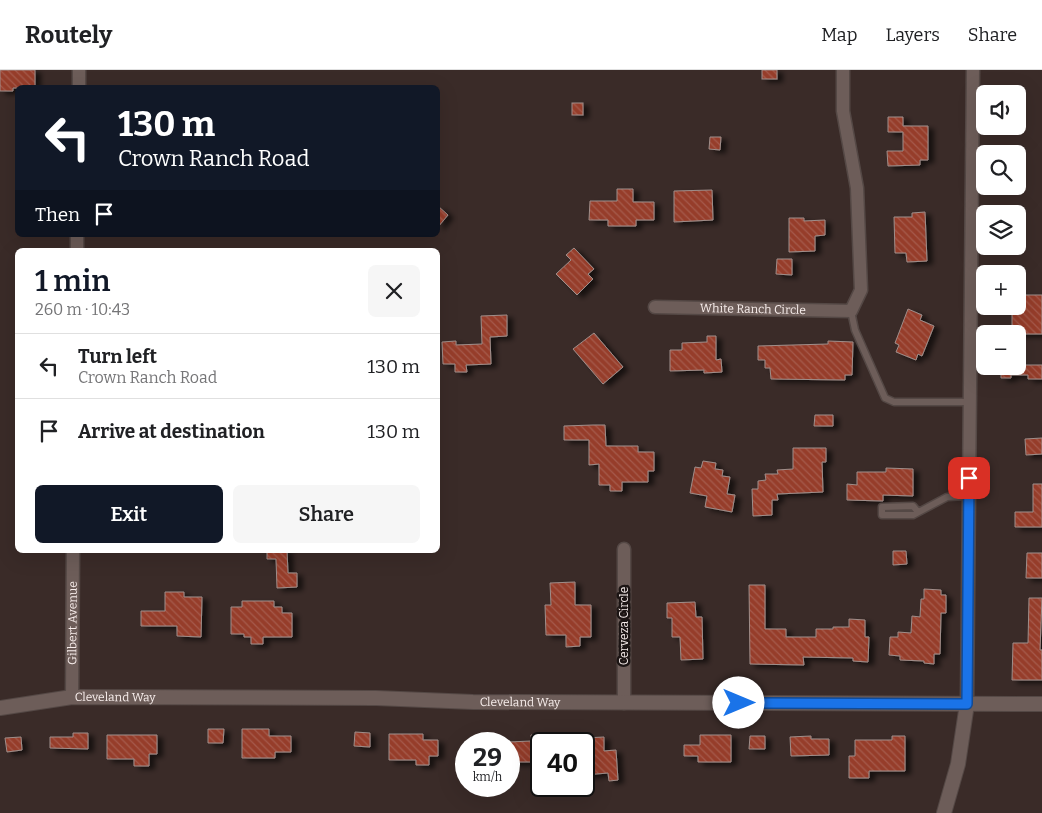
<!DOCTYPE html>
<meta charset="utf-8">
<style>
:root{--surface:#fff;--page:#f6f6f6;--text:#202124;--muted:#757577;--line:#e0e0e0;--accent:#111827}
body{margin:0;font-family:Bitter,serif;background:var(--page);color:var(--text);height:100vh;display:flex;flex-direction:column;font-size:19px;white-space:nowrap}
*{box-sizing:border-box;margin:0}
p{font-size:16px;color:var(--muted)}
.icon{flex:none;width:28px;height:28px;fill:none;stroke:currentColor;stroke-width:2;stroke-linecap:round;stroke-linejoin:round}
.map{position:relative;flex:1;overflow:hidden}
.panel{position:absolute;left:15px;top:178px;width:425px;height:305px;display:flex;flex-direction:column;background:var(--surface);border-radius:8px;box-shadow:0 5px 20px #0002}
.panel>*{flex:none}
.guide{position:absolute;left:15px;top:15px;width:425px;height:152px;border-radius:8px;box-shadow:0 5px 20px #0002;background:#111827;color:#fff;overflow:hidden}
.tools{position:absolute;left:976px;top:15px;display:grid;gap:10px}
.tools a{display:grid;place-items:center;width:50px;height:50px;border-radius:8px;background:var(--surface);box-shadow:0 5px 20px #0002;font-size:25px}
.speed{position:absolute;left:455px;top:662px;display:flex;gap:10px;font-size:25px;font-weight:700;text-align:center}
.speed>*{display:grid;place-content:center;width:65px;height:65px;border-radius:50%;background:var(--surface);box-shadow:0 5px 20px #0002;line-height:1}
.speed small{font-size:12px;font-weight:400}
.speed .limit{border:2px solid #111;border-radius:8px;background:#fff;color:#111}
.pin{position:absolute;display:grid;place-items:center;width:42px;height:42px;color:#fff;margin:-21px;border-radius:10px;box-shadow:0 2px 8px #0006}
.me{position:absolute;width:55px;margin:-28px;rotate:90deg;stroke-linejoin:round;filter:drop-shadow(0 0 4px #0008)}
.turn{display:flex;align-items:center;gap:18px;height:105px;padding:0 20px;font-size:22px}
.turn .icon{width:65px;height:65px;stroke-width:2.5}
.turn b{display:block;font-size:35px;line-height:42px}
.then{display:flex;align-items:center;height:48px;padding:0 20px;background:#0003;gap:10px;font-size:19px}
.round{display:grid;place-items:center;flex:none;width:52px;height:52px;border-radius:8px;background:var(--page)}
.overview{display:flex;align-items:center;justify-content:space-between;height:85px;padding:0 20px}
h1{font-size:30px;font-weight:600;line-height:38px;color:var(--accent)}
.action{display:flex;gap:10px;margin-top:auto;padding:10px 20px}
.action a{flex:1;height:58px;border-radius:8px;background:var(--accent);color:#fff;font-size:20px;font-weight:600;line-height:58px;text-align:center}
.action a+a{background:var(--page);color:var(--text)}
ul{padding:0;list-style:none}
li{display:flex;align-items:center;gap:15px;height:65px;padding:0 20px;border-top:1px solid var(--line)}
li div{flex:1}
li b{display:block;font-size:19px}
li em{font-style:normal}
header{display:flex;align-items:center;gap:30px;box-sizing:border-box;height:70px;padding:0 25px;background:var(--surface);border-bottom:1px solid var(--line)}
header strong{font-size:24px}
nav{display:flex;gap:28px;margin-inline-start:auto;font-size:18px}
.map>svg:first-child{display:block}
.building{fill:url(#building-back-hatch);stroke:#9f8e8a;filter:url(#shadow)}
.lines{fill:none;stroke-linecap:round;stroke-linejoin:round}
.service-casing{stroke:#544845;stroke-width:9}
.minor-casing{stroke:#544845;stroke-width:15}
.tertiary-casing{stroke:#544845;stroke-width:16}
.service{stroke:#6d5d59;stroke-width:6}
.minor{stroke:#6d5d59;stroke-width:12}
.tertiary{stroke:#6d5d59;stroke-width:14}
.route-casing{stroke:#114b97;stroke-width:12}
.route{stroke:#1a73e8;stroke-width:9}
.labels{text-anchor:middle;stroke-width:5;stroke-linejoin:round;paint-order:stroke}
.street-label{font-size:12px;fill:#f7edeb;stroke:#1c1514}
</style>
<header>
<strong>Routely</strong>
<nav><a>Map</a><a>Layers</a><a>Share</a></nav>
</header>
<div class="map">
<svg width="1042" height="743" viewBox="0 0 1042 743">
<defs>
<pattern id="building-back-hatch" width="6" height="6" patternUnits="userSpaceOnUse" patternTransform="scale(1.25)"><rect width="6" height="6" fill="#963e2c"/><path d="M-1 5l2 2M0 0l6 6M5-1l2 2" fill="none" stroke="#a55a4b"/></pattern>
<filter id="shadow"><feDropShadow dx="5.5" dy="3" stdDeviation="2.5" flood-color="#0009"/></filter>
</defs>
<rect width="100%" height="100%" fill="#3a2b28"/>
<!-- building -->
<g class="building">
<path d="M0 0H35V18H13V21H0Z"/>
<rect x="762" y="0" width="15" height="9"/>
<rect x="572" y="33" width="11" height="12"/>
<path d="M888 47H903V56H928V90H920V95L888 96 887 81H903V62H888Z"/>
<path d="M710 67H721L720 80 709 79Z"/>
<path d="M617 119H633V132H654V150H636V156H608V150H589L590 131H617Z"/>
<path d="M712 120 713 150 674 152V121Z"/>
<path d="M438 136 448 145 438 157Z"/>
<path d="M925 142 927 191 907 192 906 183H895L894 147H912V143Z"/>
<path d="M789 148H804V151L825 150V165L815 166V181L789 182Z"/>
<path d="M574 178 594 199 588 204 593 209 577 225 556 204 571 190 566 185Z"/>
<path d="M777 189H792V205L776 204Z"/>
<path d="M1018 225H1042V264H1012V236H1018Z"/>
<path d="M908 239 922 245 920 250 934 256 922 286 918 284 916 290 896 282 899 275 895 273Z"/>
<path d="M507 245V266L490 267 491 294 466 295 467 302H455V294H443L442 272 456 271V275L482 274 481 246Z"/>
<path d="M594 263 623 297 603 314 573 279Z"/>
<path d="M707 266H716V290L721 289 722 302 704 303V300L670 301V280H682V273L707 272Z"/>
<path d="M828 271 853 272 852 305H845V310L771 309 770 298H765V290H758V276L828 274Z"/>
<path d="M1018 295H1042V309H1028V305H1011V308H1001V296H1018Z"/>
<path d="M815 345H833V356H814Z"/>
<path d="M593 355H605L606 376H638V382H654V401H648V412H622V421H610V415H599V394L589 395V370H564V356Z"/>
<path d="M1042 368V384L1026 385 1025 369Z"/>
<path d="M793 378H826V392H822L823 422 777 424 778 430H772V445L753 446 752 419H758V411L766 410 765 404H778L777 400 793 399Z"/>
<path d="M703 391 716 393 715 399 723 400 722 406 730 407 727 424 735 425 732 442 705 437 707 426 690 423 695 397 701 398Z"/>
<path d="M886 398 913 399V426L883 425V431L847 430V414L857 415V402H886Z"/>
<path d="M1033 414H1042V457H1015V442H1033Z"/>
<path d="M267 480H287L288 503H297V517L277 518 276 489H267Z"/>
<path d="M893 481H906L907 494 893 495Z"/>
<path d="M1027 483H1042V508H1026Z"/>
<path d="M575 512V535H591V567H580V576L566 577V565H546L545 535H551L550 513Z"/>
<path d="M749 515H765V559H786V567H816V559H833V557H849V549L865 550V567H869L868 592 853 591V588L803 587 804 595 750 594Z"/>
<path d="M924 519 941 520V525H946V543H941L940 584H934V594L924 593V591L900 590V586L889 585 890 567H898V562L911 563 912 546 920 547 921 529H924Z"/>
<path d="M165 522H184V527H202L201 567 177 566V556H141V541H165Z"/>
<path d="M1029 528H1042L1040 580H1042V610H1012L1013 573H1028Z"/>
<path d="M242 531H274V537H282V543H292V567H263V574H251V567H244V564H231V537H242Z"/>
<path d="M695 532 696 547H702L703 589 681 590 680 567H672V548H667V533Z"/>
<path d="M208 659H224L223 673H208Z"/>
<path d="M242 659H269V666H291V682H275V688H242Z"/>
<path d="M355 662 370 663V677L354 676Z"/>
<path d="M73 663H88V679L50 678V667H73Z"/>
<path d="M389 664H423V670H438V686H429V695H416V690H389Z"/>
<path d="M107 665H157V684H149V696H134V689H107Z"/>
<path d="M531 665H554V674H541V692H509V672L531 671Z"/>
<path d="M700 665H731V692H698V686H684V675H700Z"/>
<path d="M750 666H765V679H749Z"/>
<path d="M811 666V669H829V685L791 686 790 667Z"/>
<path d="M892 666H905V701H869V708H849V686H855V670H892Z"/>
<path d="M21 667 22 680 7 682 5 668Z"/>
<path d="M604 667V681L616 680 618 710 609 711 608 703 584 705V668Z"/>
</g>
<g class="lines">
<!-- service casing -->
<g class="service-casing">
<g id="service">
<path d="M851 241 855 260 885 328 894 332H970"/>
<path d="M918 442 913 436 882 437V445H913L947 427 969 426"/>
</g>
</g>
<!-- minor casing -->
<g class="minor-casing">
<g id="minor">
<path d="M79 18V0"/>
<path d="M77 180V165"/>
<path id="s1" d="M655 237 851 241 861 220 857 118 843 41V0"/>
<path d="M624 479V633"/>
<path id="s2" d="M72 627 73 480"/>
<path d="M967 634 973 0"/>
</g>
</g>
<!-- tertiary casing -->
<g class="tertiary-casing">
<g id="tertiary">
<path id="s3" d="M0 638 72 627 376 628 473 632 1042 634"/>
<path d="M944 743 958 694 967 634"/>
</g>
</g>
<!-- service -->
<use href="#service" class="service"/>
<!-- minor -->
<use href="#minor" class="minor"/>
<!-- tertiary -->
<use href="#tertiary" class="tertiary"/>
</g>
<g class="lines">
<!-- route casing -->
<g class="route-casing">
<path id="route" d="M739 633 967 634 969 408"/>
</g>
<!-- route -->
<use href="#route" class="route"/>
</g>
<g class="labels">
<!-- street labels -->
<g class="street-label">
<text dy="4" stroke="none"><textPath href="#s1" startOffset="98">White Ranch Circle</textPath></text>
<text dy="4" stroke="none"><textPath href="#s2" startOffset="74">Gilbert Avenue</textPath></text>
<text transform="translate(624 556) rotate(-90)" y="4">Cerveza Circle</text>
<text dy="4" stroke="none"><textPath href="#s3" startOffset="116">Cleveland Way</textPath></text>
<text dy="4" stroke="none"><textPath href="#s3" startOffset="521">Cleveland Way</textPath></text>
</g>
</g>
</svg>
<div class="tools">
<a><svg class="icon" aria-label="sound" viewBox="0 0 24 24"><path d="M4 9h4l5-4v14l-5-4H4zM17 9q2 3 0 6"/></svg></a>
<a><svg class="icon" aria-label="search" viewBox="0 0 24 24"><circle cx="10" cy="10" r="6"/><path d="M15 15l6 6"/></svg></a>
<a><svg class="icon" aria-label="layers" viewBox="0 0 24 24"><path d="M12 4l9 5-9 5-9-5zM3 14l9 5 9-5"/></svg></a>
<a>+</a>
<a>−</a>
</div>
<div class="speed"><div>29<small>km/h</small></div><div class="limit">40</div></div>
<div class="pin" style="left:969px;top:408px;background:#d93025"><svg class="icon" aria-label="arrive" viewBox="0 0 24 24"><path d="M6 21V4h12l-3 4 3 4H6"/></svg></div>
<svg class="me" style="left:739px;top:633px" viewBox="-20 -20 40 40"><circle r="19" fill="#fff"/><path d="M0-13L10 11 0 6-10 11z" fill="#1a73e8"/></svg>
<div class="guide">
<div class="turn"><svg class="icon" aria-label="left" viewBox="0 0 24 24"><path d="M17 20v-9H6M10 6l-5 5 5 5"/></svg><div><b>130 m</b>Crown Ranch Road</div></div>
<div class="then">Then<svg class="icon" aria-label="arrive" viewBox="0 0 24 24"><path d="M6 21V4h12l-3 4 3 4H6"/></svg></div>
</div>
<section class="panel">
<div class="overview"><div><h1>1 min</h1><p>260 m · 10:43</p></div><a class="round"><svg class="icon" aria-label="close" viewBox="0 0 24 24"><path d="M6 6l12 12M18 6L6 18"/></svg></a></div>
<ul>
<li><svg class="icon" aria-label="left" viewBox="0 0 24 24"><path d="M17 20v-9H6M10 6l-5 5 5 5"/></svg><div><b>Turn left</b><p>Crown Ranch Road</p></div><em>130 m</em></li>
<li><svg class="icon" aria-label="arrive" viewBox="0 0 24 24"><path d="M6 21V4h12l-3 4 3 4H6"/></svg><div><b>Arrive at destination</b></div><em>130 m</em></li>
</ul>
<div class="action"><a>Exit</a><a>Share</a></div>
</section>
</div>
